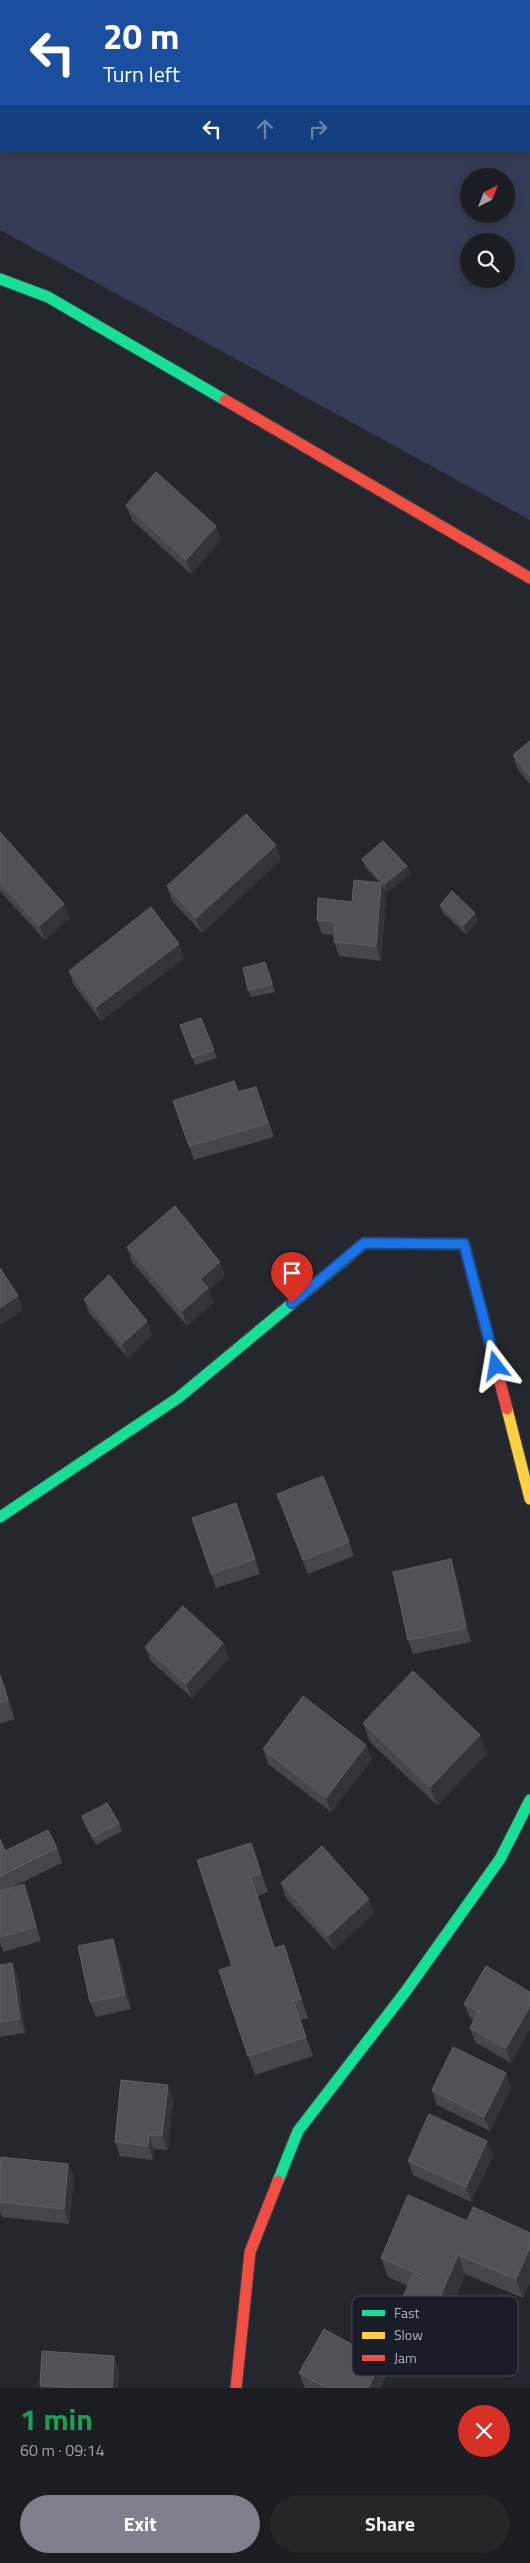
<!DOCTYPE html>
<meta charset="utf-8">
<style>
:root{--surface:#1c1d22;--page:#25262a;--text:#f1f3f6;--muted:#a0a2a5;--line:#3a3b40;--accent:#7e818d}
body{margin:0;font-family:"Titillium Web",sans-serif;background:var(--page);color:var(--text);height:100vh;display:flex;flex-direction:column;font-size:19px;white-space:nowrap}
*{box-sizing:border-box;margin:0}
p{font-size:16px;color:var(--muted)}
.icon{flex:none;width:28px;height:28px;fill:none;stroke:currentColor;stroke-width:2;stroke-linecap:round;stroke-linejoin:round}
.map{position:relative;height:2388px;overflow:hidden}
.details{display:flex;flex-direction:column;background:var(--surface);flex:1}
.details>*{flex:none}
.banner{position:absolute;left:0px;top:0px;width:530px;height:152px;box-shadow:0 2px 12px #0003,0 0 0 1px var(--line);background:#1a4fa0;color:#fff;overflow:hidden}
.needle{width:32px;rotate:42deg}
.fabs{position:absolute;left:460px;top:168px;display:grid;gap:10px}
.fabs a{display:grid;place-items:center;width:55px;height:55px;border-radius:50%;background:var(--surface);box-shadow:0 2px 12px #0003,0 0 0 1px var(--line);font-size:25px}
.pin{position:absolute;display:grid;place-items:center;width:42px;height:42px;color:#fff;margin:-51px -21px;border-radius:50% 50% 50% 0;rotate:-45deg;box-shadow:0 0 5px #0007}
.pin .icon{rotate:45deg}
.me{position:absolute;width:55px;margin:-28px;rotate:346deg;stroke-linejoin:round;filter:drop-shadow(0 0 4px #0008)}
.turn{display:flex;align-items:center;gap:18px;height:105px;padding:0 20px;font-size:22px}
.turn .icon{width:65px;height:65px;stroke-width:2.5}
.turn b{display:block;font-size:35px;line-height:42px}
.lanes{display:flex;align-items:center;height:48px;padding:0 20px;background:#0003;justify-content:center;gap:25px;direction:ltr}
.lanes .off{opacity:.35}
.round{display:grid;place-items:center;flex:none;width:52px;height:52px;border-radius:26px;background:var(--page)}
.overview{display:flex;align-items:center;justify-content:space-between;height:85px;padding:0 20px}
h1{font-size:30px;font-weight:700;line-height:38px;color:#1e9e55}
.primary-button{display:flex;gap:10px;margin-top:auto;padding:10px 20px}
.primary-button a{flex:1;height:58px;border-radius:30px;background:var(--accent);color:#fff;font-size:20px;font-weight:700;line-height:58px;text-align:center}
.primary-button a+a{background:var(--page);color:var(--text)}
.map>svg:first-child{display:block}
.water{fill:#363c56;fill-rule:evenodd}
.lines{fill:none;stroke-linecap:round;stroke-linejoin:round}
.fast-casing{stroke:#404248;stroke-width:13}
.slow-casing{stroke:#404248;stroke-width:13}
.jam-casing{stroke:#404248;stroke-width:13}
.fast{stroke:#16e098;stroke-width:11}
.slow{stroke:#ffcf43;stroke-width:11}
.jam{stroke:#f24e42;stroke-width:11}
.wall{fill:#45474d}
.shaded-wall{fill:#33353b}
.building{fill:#505259;stroke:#5f6169}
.route-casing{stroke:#114b97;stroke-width:12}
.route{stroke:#1a73e8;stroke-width:9}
.key{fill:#1a1c27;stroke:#464955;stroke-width:1}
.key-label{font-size:14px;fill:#aeb1c0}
</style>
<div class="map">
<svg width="530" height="2388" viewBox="0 0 530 2388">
<rect width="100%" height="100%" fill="#25272e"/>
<!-- water -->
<path class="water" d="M0 0H530V520L0 230ZM1 1H529V151H1ZM469 176H506V214H469ZM469 241H506V279H469Z"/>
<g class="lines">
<!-- fast casing -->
<g class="fast-casing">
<g id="fast">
<path d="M0 279 48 297 225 400"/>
<path d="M0 1517 178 1398 348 1257"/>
<path d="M278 2181 298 2131 406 1991 500 1859 530 1800"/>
</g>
</g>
<!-- slow casing -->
<g class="slow-casing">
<path id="slow" d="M507 1409 530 1499"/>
</g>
<!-- jam casing -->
<g class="jam-casing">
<g id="jam">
<path d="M225 400 530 578"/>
<path d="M348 1257 364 1243 464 1244 507 1409"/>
<path d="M236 2388 250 2252 278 2181"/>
</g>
</g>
<!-- fast -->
<use href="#fast" class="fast"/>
<!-- slow -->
<use href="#slow" class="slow"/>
<!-- jam -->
<use href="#jam" class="jam"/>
</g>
<!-- wall -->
<g class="wall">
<path d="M126 505 221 540 191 574 132 520Z"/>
<path d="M530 741V784L518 770 513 755Z"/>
<path d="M0 832 64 904 69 918 45 940 0 891Z"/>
<path d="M276 845 281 860 202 933 172 901 167 886Z"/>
<path d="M362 859 407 866 410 874 387 892 382 886 386 897 381 961 339 956 334 942V935L322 934 317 920 352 902 379 882 365 867Z"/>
<path d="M440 905 478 921 466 934 443 913Z"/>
<path d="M184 958 101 1021 74 985 69 971Z"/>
<path d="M268 970 275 992 251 997 248 990Z"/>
<path d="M201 1018 217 1058 195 1065 180 1025Z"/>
<path d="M234 1081 238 1091 256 1087 274 1137 194 1160 173 1101Z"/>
<path d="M127 1247 225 1276 209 1290 213 1303 187 1326 132 1262Z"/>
<path d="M84 1299 152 1335 128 1358 89 1313Z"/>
<path d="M277 1494 349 1542 354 1556 308 1574Z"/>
<path d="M241 1518 260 1574 216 1588 211 1574Z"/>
<path d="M456 1574 471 1642 413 1654 408 1640Z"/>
<path d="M223 1643 229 1658 192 1698 151 1661 145 1647Z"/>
<path d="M0 1674 15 1719 0 1724Z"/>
<path d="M363 1723 487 1754 437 1805 370 1742Z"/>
<path d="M263 1749 372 1759 331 1812 268 1764Z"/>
<path d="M82 1816 119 1823 122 1831 96 1845 84 1824Z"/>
<path d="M0 1839 5 1851 57 1848 62 1863 12 1887 29 1898 41 1941 3 1952 0 1943Z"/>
<path d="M251 1843 268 1892 258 1896 275 1948 284 1945 290 1964 308 2018 300 2020 313 2056 255 2075 248 2056 232 1966Z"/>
<path d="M281 1883 374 1913 334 1950 286 1898Z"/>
<path d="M118 1953 131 2009 96 2017 90 2002Z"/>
<path d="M12 1963 18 1978 25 2033 0 2037V1965Z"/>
<path d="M486 1966 511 2063 475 2042 470 2028 474 2020 470 2018 464 2004Z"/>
<path d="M511 2087 490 2131 437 2105 432 2090Z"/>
<path d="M173 2099 168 2150 154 2149 153 2160 120 2156 115 2142Z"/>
<path d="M493 2156 471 2202 413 2175 408 2161Z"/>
<path d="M68 2164 74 2178 69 2224 2 2217 0 2212V2169Z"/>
<path d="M467 2221 530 2233V2282L523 2298 465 2274 447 2316 463 2323 470 2342 457 2375 396 2349 389 2330 408 2286 388 2277 381 2258Z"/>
<path d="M382 2361 387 2375 380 2388H305L299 2373Z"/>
<path d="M119 2370 118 2388H41L40 2385Z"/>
</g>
<!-- shaded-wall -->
<g class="shaded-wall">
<path d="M216 526 221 540 191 574 186 560Z"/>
<path d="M276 845 281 860 202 933 196 918Z"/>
<path d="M407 866 410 874 387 892 384 884Z"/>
<path d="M381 883 386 897 381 961 376 946Z"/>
<path d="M64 904 69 918 45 940 39 926Z"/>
<path d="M475 913 478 921 466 934 463 926Z"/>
<path d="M179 944 184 958 101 1021 96 1007Z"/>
<path d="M220 1262 225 1276 209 1290 213 1303 187 1326 182 1311 200 1279Z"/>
<path d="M18 1296 23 1310 0 1326V1308Z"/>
<path d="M147 1321 152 1335 128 1358 122 1344Z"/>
<path d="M451 1559 456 1574 471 1642 466 1628Z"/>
<path d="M223 1643 229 1658 192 1698 186 1684Z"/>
<path d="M0 1674 15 1719 8 1700Z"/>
<path d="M480 1735 487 1754 437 1805 430 1787Z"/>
<path d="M366 1745 372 1759 331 1812 326 1798Z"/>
<path d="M251 1843 258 1862 268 1892 261 1873Z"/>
<path d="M251 1877 258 1896 281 1967 274 1948Z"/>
<path d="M24 1884 29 1898 41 1941 36 1927Z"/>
<path d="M369 1899 374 1913 334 1950 328 1936Z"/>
<path d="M113 1939 118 1953 131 2009 125 1995Z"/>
<path d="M284 1945 290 1964 308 2018 301 1999Z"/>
<path d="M12 1963 18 1978 25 2033 20 2019Z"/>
<path d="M530 2006V2030L511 2063 506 2048Z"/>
<path d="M506 2073 511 2087 490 2131 484 2117Z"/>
<path d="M168 2085 173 2099 168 2150 162 2136Z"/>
<path d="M149 2135 154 2149 153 2160 148 2146Z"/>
<path d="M487 2141 493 2156 471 2202 466 2187Z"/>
<path d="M68 2164 74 2178 69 2224 64 2209Z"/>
<path d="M530 2247V2282L523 2298 516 2279Z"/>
<path d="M458 2255 465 2274 441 2330 434 2311Z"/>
<path d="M463 2323 470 2342 457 2375 450 2356Z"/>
<path d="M114 2356 119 2370 118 2388H112Z"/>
<path d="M382 2361 387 2375 380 2388H368Z"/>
</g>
<!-- building -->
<g class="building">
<path d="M156 472 216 526 186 560 126 505Z"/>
<path d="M530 741V776L513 755Z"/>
<path d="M246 814 276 845 196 918 167 886Z"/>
<path d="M0 832 64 904 39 926 0 882Z"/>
<path d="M383 841 407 866 384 884 362 859Z"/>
<path d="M354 880 381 883 376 946 334 942 335 922 317 920 318 898 352 902Z"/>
<path d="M452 891 475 913 463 926 440 905Z"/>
<path d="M151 907 179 944 96 1007 69 971Z"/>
<path d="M265 962 272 984 248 990 243 968Z"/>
<path d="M201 1018 214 1050 192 1057 180 1025Z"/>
<path d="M234 1081 238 1092 256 1087 268 1123 189 1146 173 1101Z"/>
<path d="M175 1206 220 1262 200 1279 208 1288 182 1311 127 1247Z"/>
<path d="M0 1268 18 1296 0 1308Z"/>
<path d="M109 1275 147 1321 122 1344 84 1299Z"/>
<path d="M323 1476 349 1542 303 1560 277 1494Z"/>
<path d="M236 1503 255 1559 211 1574 192 1518Z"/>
<path d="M451 1559 466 1628 408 1640 393 1572Z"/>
<path d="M183 1606 223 1643 186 1684 145 1647Z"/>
<path d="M413 1671 480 1735 430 1787 363 1723Z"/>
<path d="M0 1675 8 1700 0 1703Z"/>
<path d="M303 1696 366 1745 326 1798 263 1749Z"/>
<path d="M107 1803 119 1823 93 1837 82 1816Z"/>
<path d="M48 1830 57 1848 0 1876V1839L5 1851Z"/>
<path d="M251 1843 261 1873 251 1877 274 1948 284 1945 301 1999 293 2001 306 2037 248 2056 219 1970 232 1966 197 1860Z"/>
<path d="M322 1846 369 1899 328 1936 281 1883Z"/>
<path d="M24 1884 36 1927 0 1937V1891Z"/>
<path d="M113 1939 125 1995 90 2002 78 1946Z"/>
<path d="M12 1963 20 2019 0 2022V1965Z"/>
<path d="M486 1966 530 1992V2006L506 2048 470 2028 478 2011 464 2004Z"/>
<path d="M453 2047 506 2073 484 2117 432 2090Z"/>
<path d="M121 2080 168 2085 162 2136 149 2135 148 2146 115 2142Z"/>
<path d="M429 2114 487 2141 466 2187 408 2161Z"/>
<path d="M1 2157 68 2164 64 2209 0 2202V2169Z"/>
<path d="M408 2195 467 2221 473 2207 530 2233V2247L516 2279 458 2255 434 2311 463 2323 450 2356 389 2330 413 2274 422 2278 423 2276 381 2258Z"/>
<path d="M324 2329 382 2361 368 2388H327L299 2373Z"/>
<path d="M42 2351 114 2356 112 2388H76L40 2385Z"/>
</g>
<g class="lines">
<!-- route casing -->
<g class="route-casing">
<path id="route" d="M292 1303 364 1243 464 1244 496 1366"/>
</g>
<!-- route -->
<use href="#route" class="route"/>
</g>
<!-- legend -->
<rect x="352" y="2296" width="166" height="80" rx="8" class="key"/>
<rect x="362" y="2310" width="23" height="6" fill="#16e098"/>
<rect x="362" y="2332" width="23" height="7" fill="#ffcf43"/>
<rect x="362" y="2355" width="23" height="6" fill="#f24e42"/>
<g class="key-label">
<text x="394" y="2318">Fast</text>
<text x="394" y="2340">Slow</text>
<text x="394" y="2363">Jam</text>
</g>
</svg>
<div class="fabs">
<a><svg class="needle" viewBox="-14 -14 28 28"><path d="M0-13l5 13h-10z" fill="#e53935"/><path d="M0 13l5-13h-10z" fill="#a0a2a5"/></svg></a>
<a><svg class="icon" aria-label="search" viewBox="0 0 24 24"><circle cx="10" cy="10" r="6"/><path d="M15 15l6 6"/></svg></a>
</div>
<div class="pin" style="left:292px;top:1303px;background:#d93025"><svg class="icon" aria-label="arrive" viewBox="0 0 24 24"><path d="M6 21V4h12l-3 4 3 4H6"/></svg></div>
<svg class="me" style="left:496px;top:1366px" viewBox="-20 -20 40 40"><path d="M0-17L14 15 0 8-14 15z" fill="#1a73e8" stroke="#fff" stroke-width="4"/></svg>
<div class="banner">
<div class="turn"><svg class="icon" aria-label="left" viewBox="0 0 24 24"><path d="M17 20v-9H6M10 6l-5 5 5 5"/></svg><div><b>20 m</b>Turn left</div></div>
<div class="lanes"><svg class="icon" aria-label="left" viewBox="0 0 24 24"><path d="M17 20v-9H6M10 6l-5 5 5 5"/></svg><svg class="icon off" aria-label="ahead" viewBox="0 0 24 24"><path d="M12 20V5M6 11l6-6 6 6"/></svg><svg class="icon off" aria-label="right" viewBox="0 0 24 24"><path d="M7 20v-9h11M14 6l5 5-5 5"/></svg></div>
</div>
</div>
<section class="details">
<div class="overview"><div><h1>1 min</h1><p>60 m · 09:14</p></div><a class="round" style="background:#d93025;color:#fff"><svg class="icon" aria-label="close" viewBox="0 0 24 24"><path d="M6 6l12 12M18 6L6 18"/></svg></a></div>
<div class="primary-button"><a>Exit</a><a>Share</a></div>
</section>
